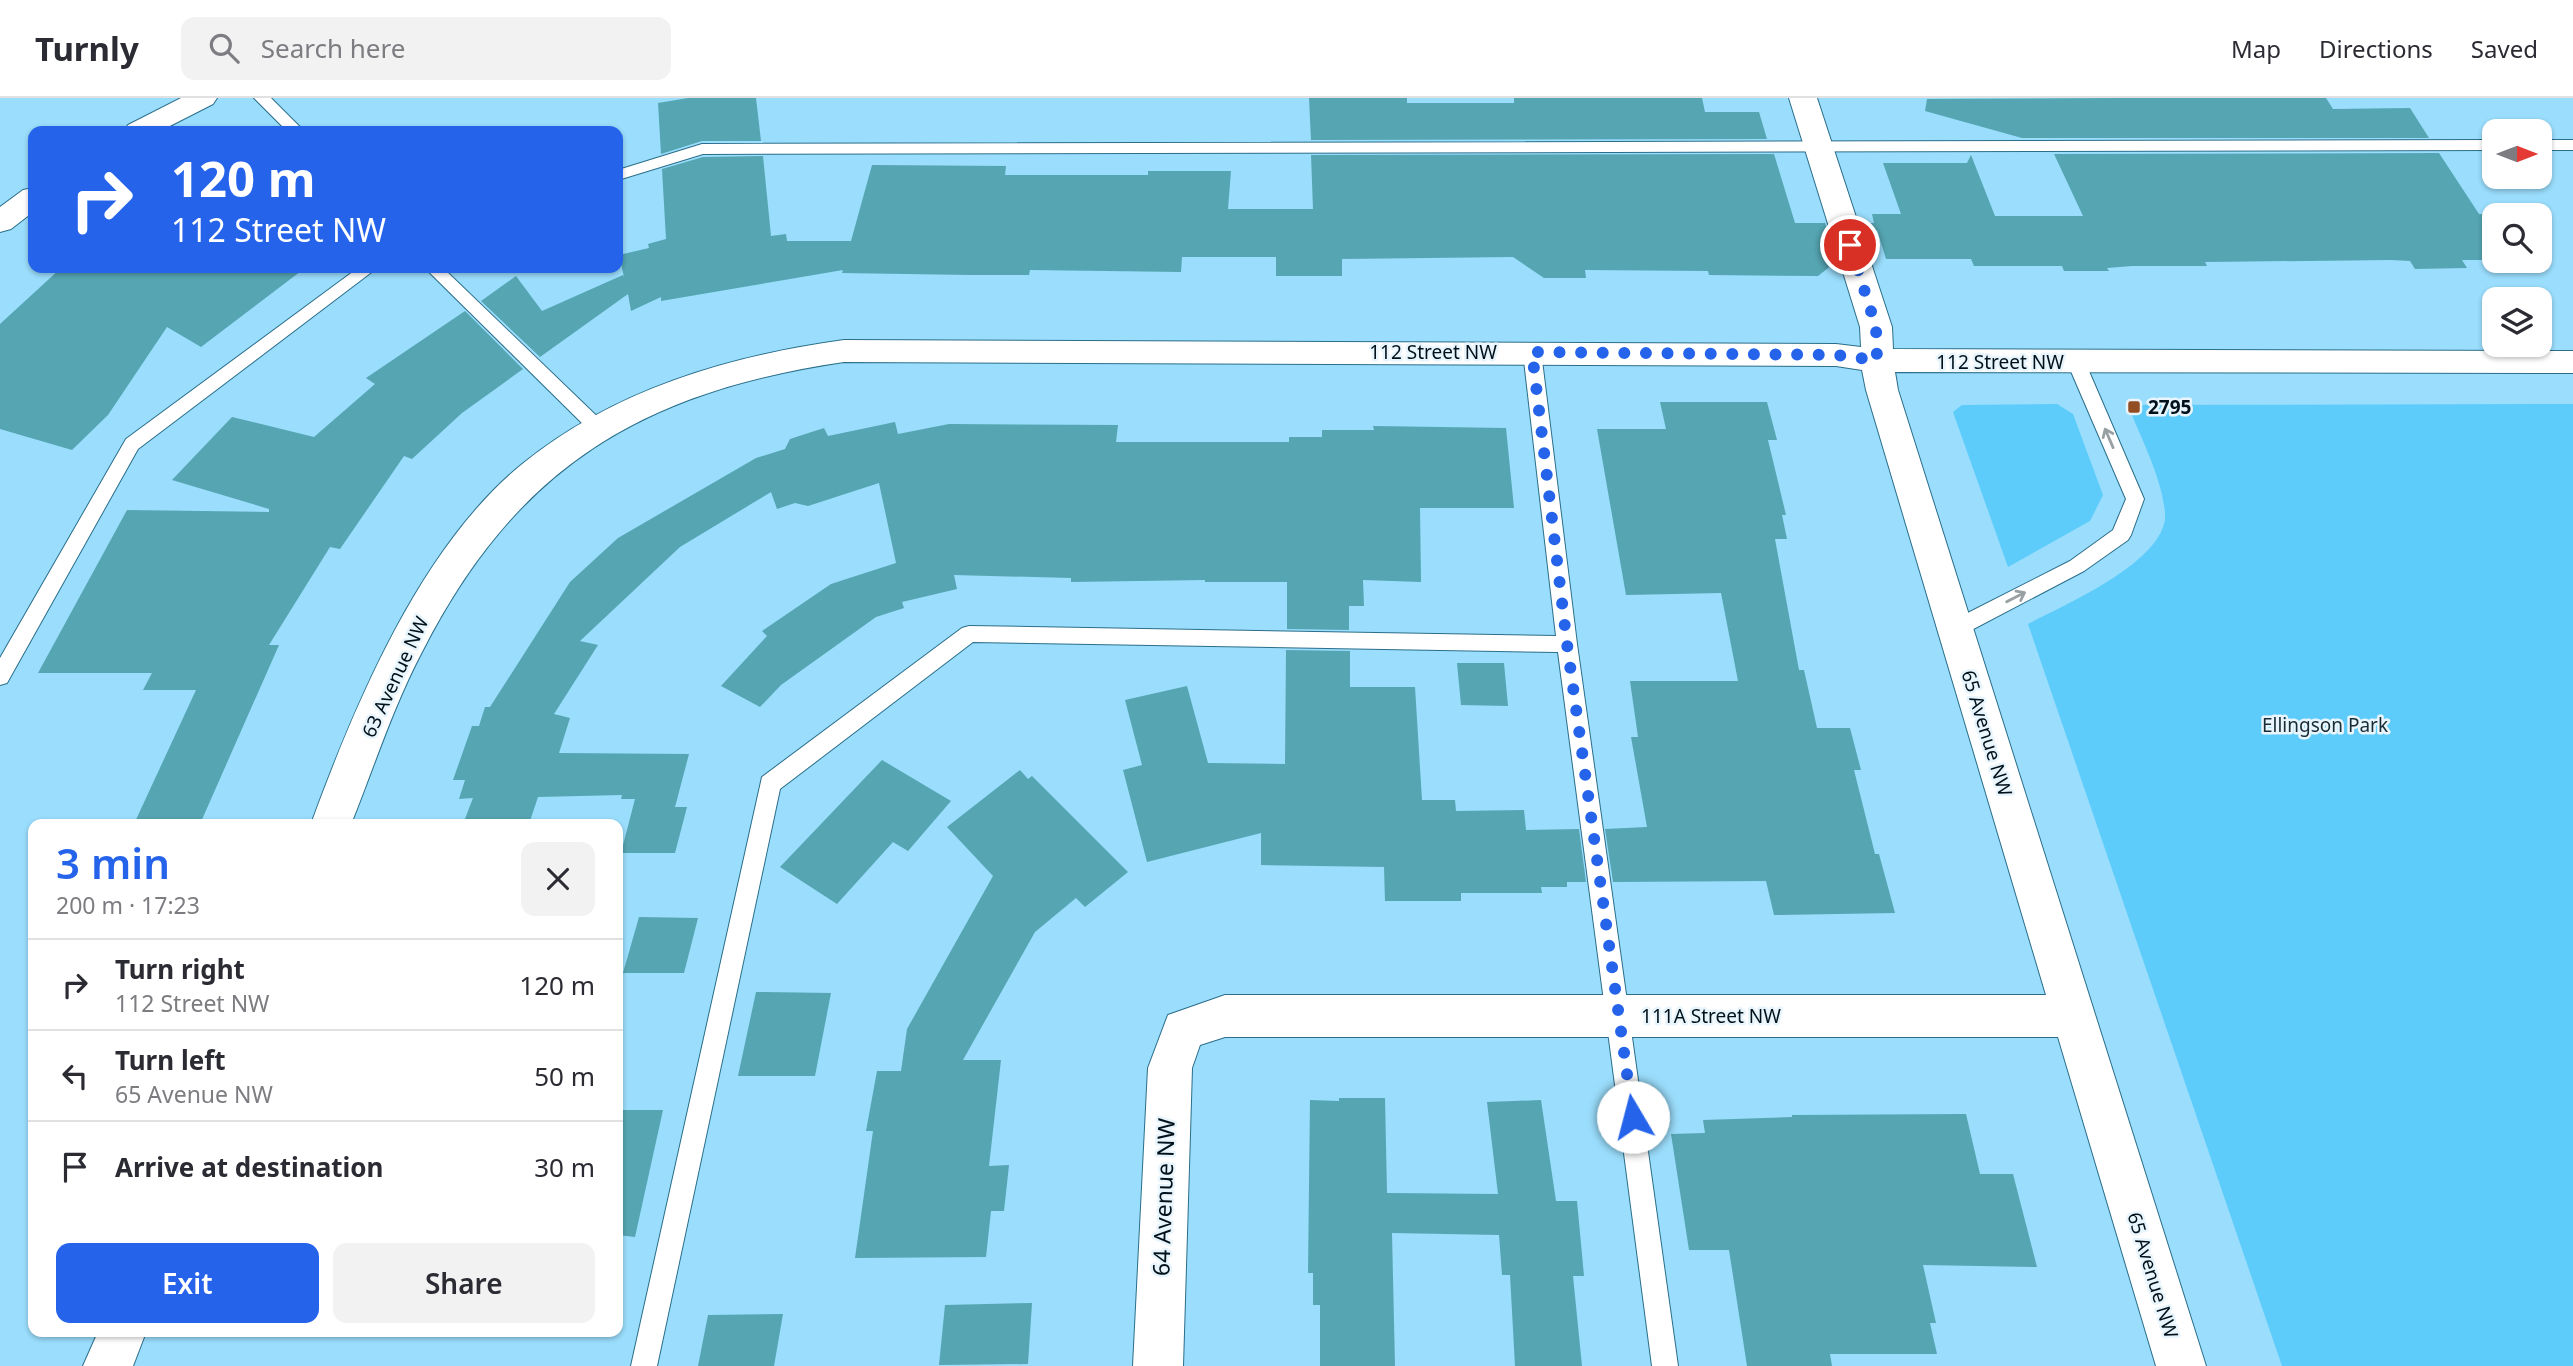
<!DOCTYPE html>
<meta charset="utf-8">
<style>
:root{--surface:#fff;--page:#f2f2f3;--text:#2b2b33;--muted:#7c7c81;--line:#e1e1e2;--accent:#2563eb}
body{margin:0;font-family:"Noto Sans",sans-serif;background:var(--page);color:var(--text);height:100vh;display:flex;flex-direction:column;font-size:26px;white-space:nowrap}
*{box-sizing:border-box;margin:0}
p{font-size:23px;color:var(--muted)}
.icon{flex:none;width:38px;height:38px;fill:none;stroke:currentColor;stroke-width:2;stroke-linecap:round;stroke-linejoin:round}
.map{position:relative;flex:1;overflow:hidden}
.panel{position:absolute;left:28px;top:721px;width:595px;height:518px;display:flex;flex-direction:column;background:var(--surface);border-radius:14px;box-shadow:0 2px 5px #0004}
.panel>*{flex:none}
.top-card{position:absolute;left:28px;top:28px;width:595px;height:147px;border-radius:14px;box-shadow:0 2px 5px #0004;background:#2563eb;color:#fff;overflow:hidden}
.needle{width:46px;rotate:90deg}
.tools{position:absolute;left:2482px;top:21px;display:grid;gap:14px}
.tools a{display:grid;place-items:center;width:70px;height:70px;border-radius:14px;background:var(--surface);box-shadow:0 2px 5px #0004;font-size:35px}
.pin{position:absolute;display:grid;place-items:center;width:60px;height:60px;color:#fff;margin:-30px;border:4px solid #fff;border-radius:50%;box-shadow:0 2px 7px #0007}
.me{position:absolute;width:77px;margin:-38px;rotate:352deg;stroke-linejoin:round;filter:drop-shadow(0 0 5px #0008)}
.turn{display:flex;align-items:center;gap:24px;height:147px;padding:0 28px;font-size:32px}
.turn .icon{width:91px;height:91px;stroke-width:2.5}
.turn b{display:block;font-size:49px;line-height:60px}
.round{display:grid;place-items:center;flex:none;width:74px;height:74px;border-radius:14px;background:var(--page)}
.head{display:flex;align-items:center;justify-content:space-between;height:119px;padding:0 28px}
h1{font-size:42px;font-weight:600;line-height:52px;color:var(--accent)}
.button{display:flex;gap:14px;margin-top:auto;padding:14px 28px}
.button a{flex:1;height:80px;border-radius:14px;background:var(--accent);color:#fff;font-size:28px;font-weight:600;line-height:80px;text-align:center}
.button a+a{background:var(--page);color:var(--text)}
ul{padding:0;list-style:none}
li{display:flex;align-items:center;gap:21px;height:91px;padding:0 28px;border-top:2px solid var(--line)}
li div{flex:1}
li b{display:block;font-size:26px}
li em{font-style:normal}
header{display:flex;align-items:center;gap:42px;box-sizing:border-box;height:98px;padding:0 35px;background:var(--surface);border-bottom:2px solid var(--line)}
header strong{font-size:33px}
nav{display:flex;gap:38px;margin-inline-start:auto;font-size:24px}
.search{width:490px;height:63px;background:var(--page);display:flex;align-items:center;gap:18px;box-sizing:border-box;padding:0 24px;border-radius:14px;color:var(--muted);font-size:26px}
.map>svg:first-child{display:block}
.green{fill:#5dccfb}
.building{fill:#55a5b2}
.lines{fill:none;stroke-linecap:round;stroke-linejoin:round}
.service-casing{stroke:#2a6e8a;stroke-width:2}
.minor-casing{stroke:#2a6e8a;stroke-width:2}
.service{fill:#fff;fill-rule:evenodd}
.minor{fill:#fff;fill-rule:evenodd}
.oneway{stroke:#99a0a4}
.route{stroke:#2563eb;stroke-width:12;stroke-dasharray:0 21.6}
.poi-dot{fill:#924d24;stroke:#e9f5fc;stroke-width:2.5}
.labels{text-anchor:middle;stroke-width:5;stroke-linejoin:round;paint-order:stroke}
.street-label{font-size:19px;fill:#00111b;stroke:#e9f5fc}
.poi-label{font-size:19px;font-weight:bold;fill:#00111b;stroke:#e9f5fc;text-anchor:start}
.park-label{font-size:19px;fill:#172c36;stroke:#e9f5fc}
.near-street-label{font-size:23px;fill:#00111b;stroke:#e9f5fc}
</style>
<header>
<strong>Turnly</strong>
<div class="search"><svg class="icon" aria-label="search" viewBox="0 0 24 24"><circle cx="10" cy="10" r="6"/><path d="M15 15l6 6"/></svg>Search here</div>
<nav><a>Map</a><a>Directions</a><a>Saved</a></nav>
</header>
<div class="map">
<svg width="2573" height="1268" viewBox="0 0 2573 1268">
<rect width="100%" height="100%" fill="#9addfc"/>
<!-- green -->
<g class="green">
<path d="M2057 306 2073 316 2103 397 2090 423 2008 469 1953 314 1962 307Z"/>
<path d="M2573 306V1268H2282L2028 526C2064 507 2170 462 2165 414 2161 377 2141 341 2128 307Z"/>
</g>
<!-- building -->
<g class="building">
<path d="M688 0H756L761 43H702L661 56 658 5Z"/>
<path d="M1309 0H1407V5H1514V0H1702L1705 14H1759L1767 41 1311 42Z"/>
<path d="M2123 0H2326L2333 11 2410 10 2429 40H2022L1925 13 1927 1Z"/>
<path d="M2439 55 2479 116 2496 117H2494V162H2462L2467 170 2415 171 2410 163 2391 162 2205 164 2207 168H2132L2107 170 2109 173H2064L2062 168H1974L1971 161H1886L1877 132 1866 140 1861 125H1874L1872 116H1901L1883 65H1967L1971 57 1995 118H2083L2054 56Z"/>
<path d="M1774 56 1795 125H1825L1837 163 1818 178 1709 177 1708 173 1585 172 1586 180H1544L1513 159 1342 161V178H1276V159H1182L1181 174 1030 172 1029 177H970L842 175 843 172 661 203V199L631 213 628 196 540 259 481 203 516 178 542 213 623 177 624 179 619 157 649 150 648 146 666 141 662 71 703 59 763 58 771 138 786 136 787 143H851L872 67 1006 68 1005 77H1148V73H1231L1228 111H1313L1311 57Z"/>
<path d="M61 170H305L201 249 167 229 108 317 72 352 0 331V226Z"/>
<path d="M465 213 523 271 462 315 412 361 404 358 340 451 330 449 269 547H279L200 726H134L196 592H143L152 575H38L127 412 269 414V411L172 382 232 319 314 339 375 286 366 280Z"/>
<path d="M1660 304H1767L1777 342H1768L1786 417H1782L1787 441H1775L1799 572H1804L1817 630H1850L1861 672H1854L1875 756H1879L1895 815 1774 817 1766 783 1613 784 1605 731 1647 729 1631 639H1638L1630 583H1738L1721 495 1626 497 1597 331H1666Z"/>
<path d="M895 324 898 336 949 326 1118 327 1116 344H1289V339H1322V332H1374L1373 328 1506 330 1514 410H1420L1421 484 1363 482 1364 508H1349V532L1287 531V484H1205V482L1071 484V480L954 477 957 491 902 504 904 510 876 519 781 587 760 609 721 588 767 538 762 533 831 486 896 465 879 385 808 408 795 405 777 411 771 394 680 449 580 543 598 547 554 616 570 620 559 655 689 656 675 709H687L675 755H621L635 701H621L622 697 538 699 529 726H463L473 700 459 701 465 682H453L472 628H479L485 609H490L570 484 618 440 756 360 785 351 790 341 824 330 828 338Z"/>
<path d="M1286 552 1350 553V589H1415L1422 702H1455L1456 713 1524 712 1526 732 1579 731 1586 784H1567V789H1541L1542 795H1461V803H1385L1384 769 1261 767V735L1147 764 1123 672 1142 667 1125 602 1187 588 1208 665 1285 666Z"/>
<path d="M1457 565H1504L1508 608 1461 607Z"/>
<path d="M882 662 951 703 908 753 893 744 837 806 780 769Z"/>
<path d="M1020 672 1028 681 1032 678 1128 774 1085 809 1076 800 1035 834 963 962H1001L989 1068 1009 1067 1004 1113H991L986 1159 855 1160 873 1033H866L877 973H901L907 931 993 778 947 729Z"/>
<path d="M639 819 698 820 684 875H623Z"/>
<path d="M756 894 831 895 815 978H738Z"/>
<path d="M1339 1000H1385L1387 1095 1498 1096 1487 1004 1541 1002 1556 1103H1577L1584 1178H1573L1582 1268H1515L1510 1177H1502L1499 1137 1392 1135 1395 1268H1320V1207H1313V1175H1308L1310 1002 1339 1003Z"/>
<path d="M618 1012H663L635 1139 618 1137Z"/>
<path d="M1966 1016 1980 1076H2013L2037 1169 1923 1167 1936 1225H1930L1937 1256H1830L1832 1268H1747L1729 1152H1689L1671 1036 1705 1035 1703 1022 1792 1019V1017Z"/>
<path d="M1032 1205 1028 1266 939 1267 945 1207Z"/>
<path d="M783 1216 774 1268H698L708 1217Z"/>
</g>
<g class="lines">
<!-- service casing -->
<g class="service-casing">
<g id="service">
<path d="M254 0H271L304 33H287Z"/>
<path d="M2494 42V52L703 56 618 82V72L702 46Z"/>
<rect x="2539" y="42" width="34" height="10"/>
<path d="M358 170H377L138 351 7 585 0 587V560L126 341Z"/>
<path d="M425 170H443L605 326 608 331 605 336H593Z"/>
<path d="M1532 248 1541 254 1577 546 1678 1268H1652L1558 554 973 544 780 691 657 1268H631L762 679 962 530 969 528 1556 538 1523 254Z"/>
<path d="M2076 258 2082 260 2085 264 2144 401 2131 437 2128 442 2084 473 1962 537 1955 539 1948 537 1945 531 1948 525 2070 463 2113 432 2126 401 2067 264 2070 260Z"/>
</g>
</g>
<!-- minor casing -->
<g class="minor-casing">
<g id="minor">
<path d="M181 0H217L213 6 160 33H124L128 27Z"/>
<path d="M1789 0H1817L1892 229 1893 251 2573 253V275L1895 274 1898 292 2206 1268H2156L2058 939H1225L1200 947 1192 970 1183 1268H1133L1148 970 1168 917 1225 897H2046L1866 292 1862 272 1836 268 844 264C641 294 516 369 422 554 393 609 374 669 351 726H311C355 606 420 450 521 367 613 292 728 258 844 242L1836 246 1861 249 1860 229Z"/>
<path d="M33 90V114L11 131 0 134V109L23 92Z"/>
<path d="M98 1234H146L133 1268H83Z"/>
</g>
</g>
<!-- service -->
<use href="#service" class="service"/>
<!-- minor -->
<use href="#minor" class="minor"/>
</g>
<!-- one-way arrows -->
<defs><path id="oneway-shaft" d="M-6 0H5M1.5-3L5.5 0L1.5 3" fill="none" stroke-width="1.6" stroke-linecap="round" stroke-linejoin="round" transform="scale(1.75)"/></defs>
<g class="oneway">
<use href="#oneway-shaft" transform="translate(2109 340) rotate(-113)"/>
<use href="#oneway-shaft" transform="translate(2016 499) rotate(-27)"/>
</g>
<g class="lines">
<!-- route -->
<path class="route" d="M1633 1019 1567 546 1532 254 1836 257 1877 262 1876 229 1850 147"/>
</g>
<!-- markers -->
<rect class="poi-dot" x="2127" y="302" width="14" height="14" rx="3.5"/>
<g class="labels">
<!-- street labels -->
<g class="street-label">
<text x="1433" y="261">112 Street NW</text>
<text x="2000" y="271">112 Street NW</text>
<text transform="translate(395 579) rotate(-65)" y="7">63 Avenue NW</text>
<text transform="translate(1987 635) rotate(73)" y="7">65 Avenue NW</text>
<text x="1711" y="925">111A Street NW</text>
<text transform="translate(2153 1177) rotate(73)" y="7">65 Avenue NW</text>
</g>
<!-- poi labels -->
<g class="poi-label">
<text x="2148" y="316">2795</text>
</g>
<!-- park labels -->
<g class="park-label">
<text x="2325" y="634">Ellingson Park</text>
</g>
<!-- near-street labels -->
<g class="near-street-label">
<text transform="translate(1164 1099) rotate(-88)" y="8">64 Avenue NW</text>
</g>
</g>
</svg>
<div class="tools">
<a><svg class="needle" viewBox="-14 -14 28 28"><path d="M0-13l5 13h-10z" fill="#e53935"/><path d="M0 13l5-13h-10z" fill="#7c7c81"/></svg></a>
<a><svg class="icon" aria-label="search" viewBox="0 0 24 24"><circle cx="10" cy="10" r="6"/><path d="M15 15l6 6"/></svg></a>
<a><svg class="icon" aria-label="layers" viewBox="0 0 24 24"><path d="M12 4l9 5-9 5-9-5zM3 14l9 5 9-5"/></svg></a>
</div>
<div class="pin" style="left:1850px;top:147px;background:#d93025"><svg class="icon" aria-label="arrive" viewBox="0 0 24 24"><path d="M6 21V4h12l-3 4 3 4H6"/></svg></div>
<svg class="me" style="left:1633px;top:1019px" viewBox="-20 -20 40 40"><circle r="19" fill="#fff"/><path d="M0-13L10 11 0 6-10 11z" fill="#2563eb"/></svg>
<div class="top-card">
<div class="turn"><svg class="icon" aria-label="right" viewBox="0 0 24 24"><path d="M7 20v-9h11M14 6l5 5-5 5"/></svg><div><b>120 m</b>112 Street NW</div></div>
</div>
<section class="panel">
<div class="head"><div><h1>3 min</h1><p>200 m · 17:23</p></div><a class="round"><svg class="icon" aria-label="close" viewBox="0 0 24 24"><path d="M6 6l12 12M18 6L6 18"/></svg></a></div>
<ul>
<li><svg class="icon" aria-label="right" viewBox="0 0 24 24"><path d="M7 20v-9h11M14 6l5 5-5 5"/></svg><div><b>Turn right</b><p>112 Street NW</p></div><em>120 m</em></li>
<li><svg class="icon" aria-label="left" viewBox="0 0 24 24"><path d="M17 20v-9H6M10 6l-5 5 5 5"/></svg><div><b>Turn left</b><p>65 Avenue NW</p></div><em>50 m</em></li>
<li><svg class="icon" aria-label="arrive" viewBox="0 0 24 24"><path d="M6 21V4h12l-3 4 3 4H6"/></svg><div><b>Arrive at destination</b></div><em>30 m</em></li>
</ul>
<div class="button"><a>Exit</a><a>Share</a></div>
</section>
</div>
